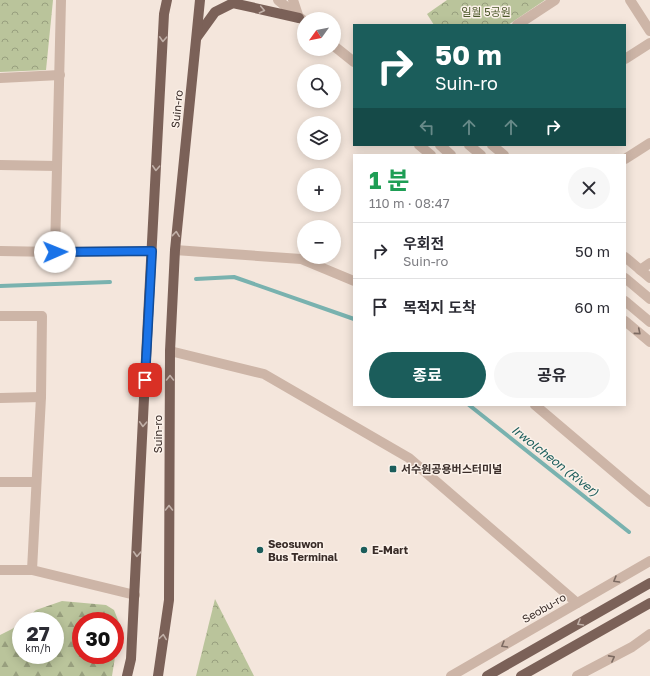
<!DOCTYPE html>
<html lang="ko">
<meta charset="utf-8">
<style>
:root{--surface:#fff;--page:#f7f7f7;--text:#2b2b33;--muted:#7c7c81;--line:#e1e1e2;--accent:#1b5d5b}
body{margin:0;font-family:"Golos Text","Noto Sans KR",sans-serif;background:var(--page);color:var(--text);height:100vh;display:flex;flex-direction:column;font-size:15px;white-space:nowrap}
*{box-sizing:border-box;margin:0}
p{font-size:13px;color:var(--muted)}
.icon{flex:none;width:22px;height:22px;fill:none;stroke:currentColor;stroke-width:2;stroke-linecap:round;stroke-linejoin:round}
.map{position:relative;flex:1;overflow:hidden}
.drawer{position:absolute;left:353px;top:154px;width:273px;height:252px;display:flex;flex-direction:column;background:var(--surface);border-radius:0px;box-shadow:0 2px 10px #0003}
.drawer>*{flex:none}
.guide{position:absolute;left:353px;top:24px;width:273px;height:122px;border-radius:0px;box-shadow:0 2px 10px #0003;background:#1b5d5b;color:#fff;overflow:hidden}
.needle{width:26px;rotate:237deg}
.buttons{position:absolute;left:297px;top:12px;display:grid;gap:8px}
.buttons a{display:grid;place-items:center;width:44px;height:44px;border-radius:50%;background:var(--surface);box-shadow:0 2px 10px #0003;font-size:20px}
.speed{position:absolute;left:12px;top:612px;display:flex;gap:8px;font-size:20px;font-weight:700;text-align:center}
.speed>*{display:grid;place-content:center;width:52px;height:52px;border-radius:50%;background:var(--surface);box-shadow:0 2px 10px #0003;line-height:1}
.speed small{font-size:10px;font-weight:400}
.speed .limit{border:6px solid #d22;background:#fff;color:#111}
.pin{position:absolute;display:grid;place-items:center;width:34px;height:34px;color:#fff;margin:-17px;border-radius:8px;box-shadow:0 2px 6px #0006}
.me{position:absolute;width:44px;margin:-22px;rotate:89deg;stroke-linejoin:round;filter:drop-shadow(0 0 3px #0008)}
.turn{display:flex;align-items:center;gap:14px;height:84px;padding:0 16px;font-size:18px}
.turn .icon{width:52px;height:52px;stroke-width:2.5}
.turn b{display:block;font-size:28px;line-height:34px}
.lanes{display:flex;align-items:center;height:38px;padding:0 16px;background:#0003;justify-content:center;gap:20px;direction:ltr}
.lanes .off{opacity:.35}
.round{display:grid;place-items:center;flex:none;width:42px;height:42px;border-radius:21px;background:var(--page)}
.head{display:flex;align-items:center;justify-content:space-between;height:68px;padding:0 16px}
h1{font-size:24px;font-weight:700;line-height:30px;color:#1e9e55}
.button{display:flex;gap:8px;margin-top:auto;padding:8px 16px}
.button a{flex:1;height:46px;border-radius:24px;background:var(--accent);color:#fff;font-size:16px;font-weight:700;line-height:46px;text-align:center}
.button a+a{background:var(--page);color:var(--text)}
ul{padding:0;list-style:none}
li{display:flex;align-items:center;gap:12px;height:56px;padding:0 16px;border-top:1px solid var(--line)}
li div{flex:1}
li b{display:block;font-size:15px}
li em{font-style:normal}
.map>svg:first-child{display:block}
.forest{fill:url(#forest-firs);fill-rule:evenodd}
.park{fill:url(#park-crowns)}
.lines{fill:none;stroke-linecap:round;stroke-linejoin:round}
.stream{stroke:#79b2af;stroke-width:4}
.minor{stroke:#cdb5a7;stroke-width:10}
.major{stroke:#7b6158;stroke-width:10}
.oneway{stroke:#c1b0a8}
.oneway2{stroke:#7c6a61}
.route-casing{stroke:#114b97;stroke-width:10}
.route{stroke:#1a73e8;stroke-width:7}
.poi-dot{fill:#1b5d5b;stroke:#fbf1e9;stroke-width:1.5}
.labels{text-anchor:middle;stroke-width:3;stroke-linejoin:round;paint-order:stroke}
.park-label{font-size:11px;fill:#4c582a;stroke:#fbf1e9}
.street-label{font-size:11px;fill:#392c28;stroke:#fbf1e9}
.poi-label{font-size:11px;font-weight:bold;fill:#392c28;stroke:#fbf1e9;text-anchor:start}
.water-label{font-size:12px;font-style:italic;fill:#1b5d5b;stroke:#fbf1e9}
</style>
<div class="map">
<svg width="650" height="676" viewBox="0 0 650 676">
<defs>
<pattern id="forest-firs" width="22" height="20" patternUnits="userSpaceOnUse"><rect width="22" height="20" fill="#bac49b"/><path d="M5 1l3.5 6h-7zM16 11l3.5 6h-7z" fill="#989f7e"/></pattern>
<pattern id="park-crowns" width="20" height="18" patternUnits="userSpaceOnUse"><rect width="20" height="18" fill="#bac49b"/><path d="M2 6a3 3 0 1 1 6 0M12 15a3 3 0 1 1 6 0" fill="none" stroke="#989f7e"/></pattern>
</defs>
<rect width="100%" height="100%" fill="#f4e6dc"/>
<!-- forest -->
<path class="forest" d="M62 601 106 605 114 610 120 625 112 676H0V635L12 629 21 622V655H55V621H23L36 610ZM81 621H115V655H81Z"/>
<!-- park -->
<g class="park">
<path d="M0 0H53L46 70 0 72Z"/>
<path d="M447 0H545L508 25H434L427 14Z"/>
<path d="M215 599 254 676H196Z"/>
</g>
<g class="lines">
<!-- stream -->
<g class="stream">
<path d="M196 279 234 277 354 319"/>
<path d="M0 286 110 282"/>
<path d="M469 405 629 532"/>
</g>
<!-- minor -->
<g class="minor">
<path d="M278 0 304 21"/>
<path d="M293 0 299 18"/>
<path d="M630 0 650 31"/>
<path d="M517 25 555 0"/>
<path d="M334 46 354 62"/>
<path d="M625 59 650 43"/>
<path d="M0 78 60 75"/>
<path d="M419 145 431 155"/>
<path d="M440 145 451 155"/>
<path d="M469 145 481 155"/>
<path d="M492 145 504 155"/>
<path d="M625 159 650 143"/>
<path d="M0 165 57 166"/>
<path d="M175 250 301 259 354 281"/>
<path d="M0 251 55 252 152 251"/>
<path d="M55 252 61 0"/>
<path d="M625 257 650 278"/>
<path d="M640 270 650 263"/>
<path d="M625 278 650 299"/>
<path d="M625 301 650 322"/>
<path d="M0 316H42L41 397 32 570"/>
<path d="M625 321 650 342"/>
<path d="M170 351 264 374 409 458 577 603"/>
<path d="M0 398 41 397"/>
<path d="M535 405 634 489 650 502"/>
<path d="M0 482H36"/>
<path d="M0 570H32L135 595"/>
<path d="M451 676 650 561"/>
<path d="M577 676 632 647 650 634"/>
</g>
<!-- major -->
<g class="major">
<path d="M197 37 215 12 233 3 299 18"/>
<path d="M127 676 131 659 148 318 164 14 167 0"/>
<path d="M158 676 169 600 170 351 175 250 200 0"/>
<path d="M487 676 650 583"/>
<path d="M521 676 650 603"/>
</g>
</g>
<!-- one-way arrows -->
<defs><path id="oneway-chevron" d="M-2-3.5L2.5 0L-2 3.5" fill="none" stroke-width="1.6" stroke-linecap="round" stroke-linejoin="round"/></defs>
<g class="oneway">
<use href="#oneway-chevron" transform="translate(262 10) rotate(12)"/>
<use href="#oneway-chevron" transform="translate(163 39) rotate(93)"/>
<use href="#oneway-chevron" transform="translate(156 168) rotate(93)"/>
<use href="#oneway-chevron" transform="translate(176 234) rotate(-84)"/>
<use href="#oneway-chevron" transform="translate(170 378) rotate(-90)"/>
<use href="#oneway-chevron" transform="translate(143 424) rotate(93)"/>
<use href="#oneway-chevron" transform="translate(169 508) rotate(-90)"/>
<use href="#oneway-chevron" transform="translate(137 554) rotate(93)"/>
<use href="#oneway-chevron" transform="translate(580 623) rotate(150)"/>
<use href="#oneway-chevron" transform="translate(163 637) rotate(-82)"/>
</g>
<g class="oneway2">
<use href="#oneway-chevron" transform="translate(638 332) rotate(40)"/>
<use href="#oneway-chevron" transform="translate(616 580) rotate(150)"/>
<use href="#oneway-chevron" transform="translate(504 645) rotate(150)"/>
<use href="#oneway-chevron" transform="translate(612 658) rotate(-28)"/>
</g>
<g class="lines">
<!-- route casing -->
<g class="route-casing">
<path id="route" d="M55 252 152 251 145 380"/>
</g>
<!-- route -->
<use href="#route" class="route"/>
</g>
<!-- markers -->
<g class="poi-dot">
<rect x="389" y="465" width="8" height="8" rx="2"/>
<circle cx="260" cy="550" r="4"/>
<circle cx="364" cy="550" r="4"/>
</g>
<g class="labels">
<!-- park labels -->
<g class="park-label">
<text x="486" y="16">일월 5공원</text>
</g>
<!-- street labels -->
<g class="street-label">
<text transform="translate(177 109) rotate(-84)" y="4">Suin-ro</text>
<text transform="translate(158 434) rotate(-90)" y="4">Suin-ro</text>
<text transform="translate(544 608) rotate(-30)" y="4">Seobu-ro</text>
</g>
<!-- poi labels -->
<g class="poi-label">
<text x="401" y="473">서수원공용버스터미널</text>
<text x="268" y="548">Seosuwon<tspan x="268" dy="13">Bus Terminal</tspan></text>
<text x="372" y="554">E-Mart</text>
</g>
<!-- water labels -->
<g class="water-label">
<text transform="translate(555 461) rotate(38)" y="4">Irwolcheon (River)</text>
</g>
</g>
</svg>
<div class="buttons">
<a><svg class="needle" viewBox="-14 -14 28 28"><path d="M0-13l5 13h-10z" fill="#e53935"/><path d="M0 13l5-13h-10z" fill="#7c7c81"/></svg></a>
<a><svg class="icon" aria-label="search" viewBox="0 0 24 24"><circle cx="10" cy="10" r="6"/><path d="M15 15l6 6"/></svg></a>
<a><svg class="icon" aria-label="layers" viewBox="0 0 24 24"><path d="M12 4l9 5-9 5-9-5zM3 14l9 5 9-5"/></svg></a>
<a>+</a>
<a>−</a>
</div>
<div class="speed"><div>27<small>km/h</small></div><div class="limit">30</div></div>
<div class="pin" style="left:145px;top:380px;background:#d93025"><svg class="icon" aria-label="arrive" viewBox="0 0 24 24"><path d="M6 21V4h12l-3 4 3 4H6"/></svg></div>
<svg class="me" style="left:55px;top:252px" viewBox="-20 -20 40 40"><circle r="19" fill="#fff"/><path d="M0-13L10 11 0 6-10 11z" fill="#1a73e8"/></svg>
<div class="guide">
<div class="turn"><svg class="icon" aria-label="right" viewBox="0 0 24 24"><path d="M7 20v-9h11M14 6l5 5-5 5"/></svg><div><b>50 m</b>Suin-ro</div></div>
<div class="lanes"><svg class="icon off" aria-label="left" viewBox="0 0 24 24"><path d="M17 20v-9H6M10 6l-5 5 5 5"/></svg><svg class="icon off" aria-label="ahead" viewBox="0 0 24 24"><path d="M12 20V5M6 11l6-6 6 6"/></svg><svg class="icon off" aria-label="ahead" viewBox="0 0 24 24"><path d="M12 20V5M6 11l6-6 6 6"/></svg><svg class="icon" aria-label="right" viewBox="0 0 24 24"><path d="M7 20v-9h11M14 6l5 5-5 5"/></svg></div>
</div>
<section class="drawer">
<div class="head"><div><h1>1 분</h1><p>110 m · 08:47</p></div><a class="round"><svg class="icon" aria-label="close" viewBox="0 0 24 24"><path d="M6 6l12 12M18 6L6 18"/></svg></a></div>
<ul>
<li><svg class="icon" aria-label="right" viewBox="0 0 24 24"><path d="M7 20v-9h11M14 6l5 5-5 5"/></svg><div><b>우회전</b><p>Suin-ro</p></div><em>50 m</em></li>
<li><svg class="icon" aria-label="arrive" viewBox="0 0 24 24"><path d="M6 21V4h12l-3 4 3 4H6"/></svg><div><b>목적지 도착</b></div><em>60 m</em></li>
</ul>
<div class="button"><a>종료</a><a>공유</a></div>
</section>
</div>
